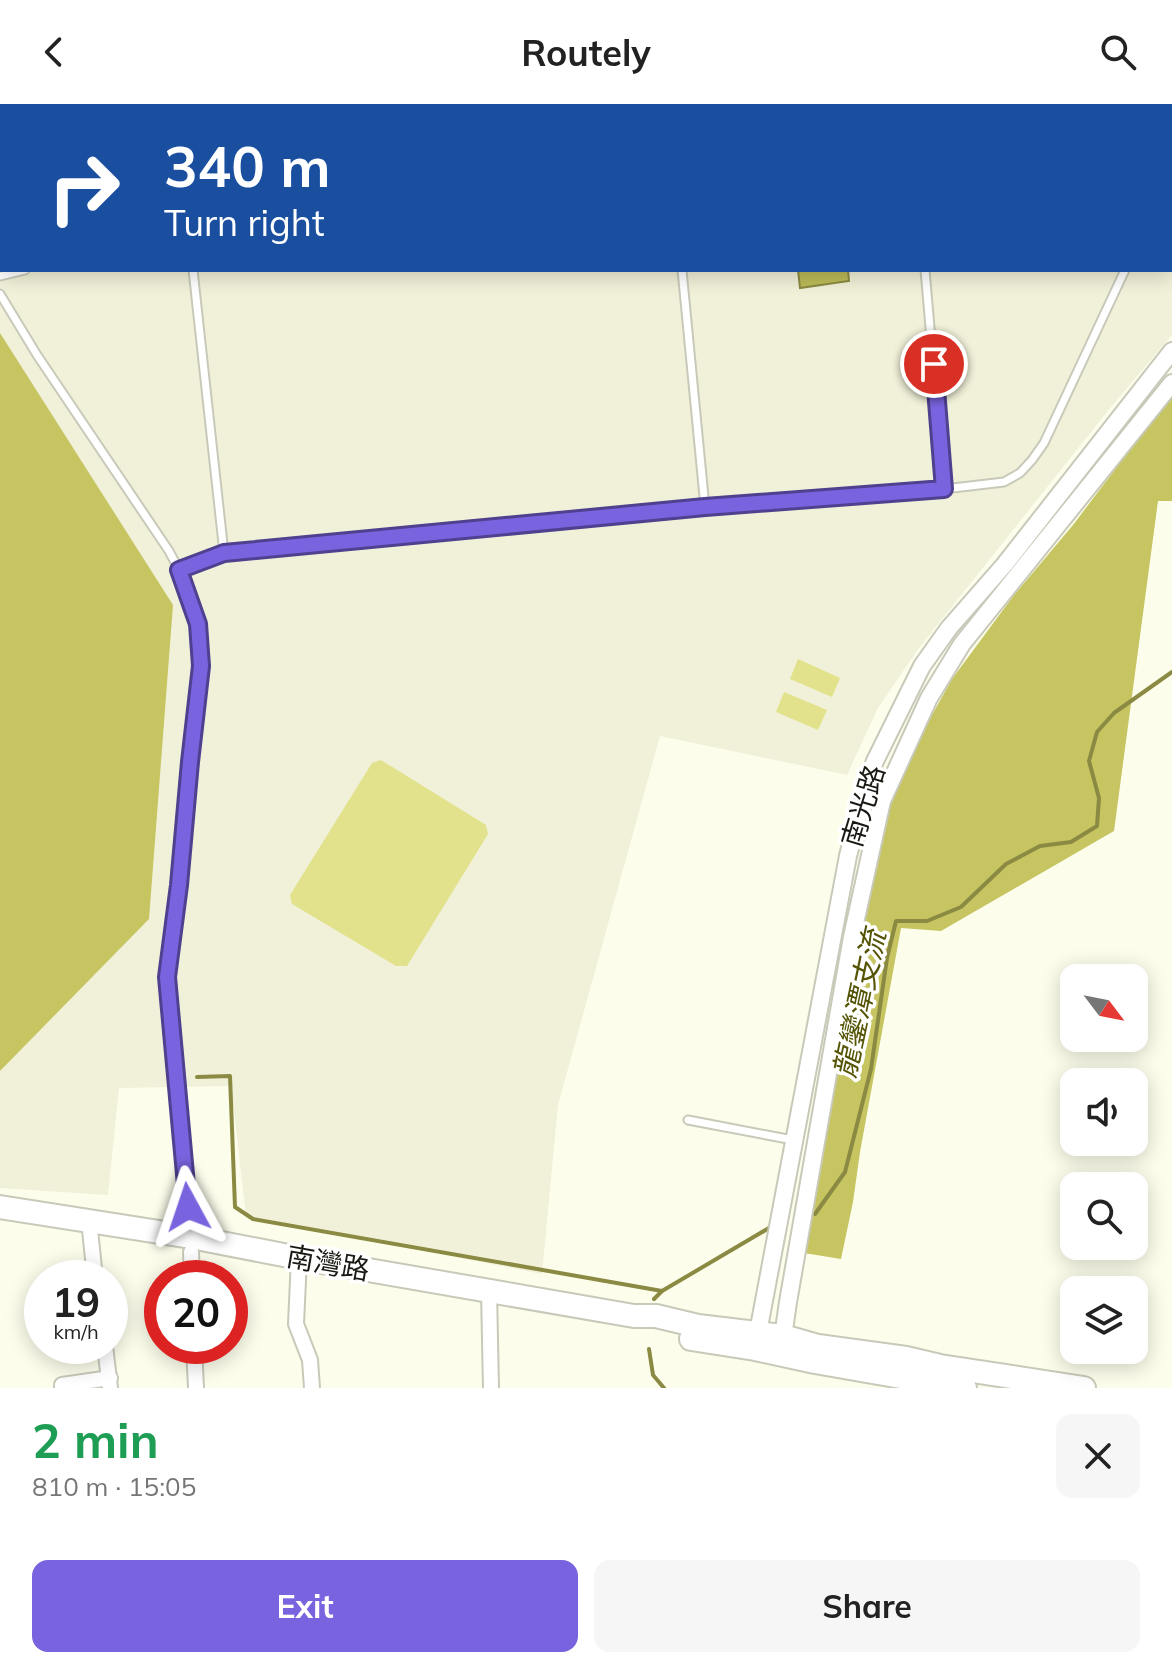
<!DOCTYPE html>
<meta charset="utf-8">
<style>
:root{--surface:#fff;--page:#f6f6f6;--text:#222;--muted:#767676;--accent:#7a63de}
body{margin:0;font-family:Mulish,"Noto Sans TC",sans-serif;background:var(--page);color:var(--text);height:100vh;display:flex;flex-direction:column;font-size:30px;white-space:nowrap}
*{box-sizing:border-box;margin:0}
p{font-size:26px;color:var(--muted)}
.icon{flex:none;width:44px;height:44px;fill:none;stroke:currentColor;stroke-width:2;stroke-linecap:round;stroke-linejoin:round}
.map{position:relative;height:1284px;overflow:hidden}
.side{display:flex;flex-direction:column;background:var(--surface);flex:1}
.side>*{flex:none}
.guide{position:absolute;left:0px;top:0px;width:1172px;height:168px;box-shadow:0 4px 20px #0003;background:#1a4fa0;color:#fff;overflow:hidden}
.needle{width:52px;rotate:122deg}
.fabs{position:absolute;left:1060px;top:860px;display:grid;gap:16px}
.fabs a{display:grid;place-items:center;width:88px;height:88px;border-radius:16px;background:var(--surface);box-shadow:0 4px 20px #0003;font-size:40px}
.speed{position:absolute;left:24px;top:1156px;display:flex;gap:16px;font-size:40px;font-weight:700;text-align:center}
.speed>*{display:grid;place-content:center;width:104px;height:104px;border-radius:50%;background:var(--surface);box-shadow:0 4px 20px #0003;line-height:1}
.speed small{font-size:20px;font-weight:400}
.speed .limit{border:12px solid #d22;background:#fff;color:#111}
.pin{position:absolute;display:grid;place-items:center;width:68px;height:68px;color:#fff;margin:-34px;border:4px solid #fff;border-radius:50%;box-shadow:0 2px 8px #0007}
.me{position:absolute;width:88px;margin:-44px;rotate:355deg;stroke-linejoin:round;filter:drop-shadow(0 0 6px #0008)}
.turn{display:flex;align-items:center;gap:28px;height:168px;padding:0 32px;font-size:36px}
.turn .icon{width:104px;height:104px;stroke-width:2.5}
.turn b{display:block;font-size:56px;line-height:68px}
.round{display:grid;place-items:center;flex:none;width:84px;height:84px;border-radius:16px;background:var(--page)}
.head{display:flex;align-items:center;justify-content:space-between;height:136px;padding:0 32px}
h1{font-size:48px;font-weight:700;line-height:60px;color:#1e9e55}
.action{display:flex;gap:16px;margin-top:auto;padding:16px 32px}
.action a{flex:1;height:92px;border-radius:16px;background:var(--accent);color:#fff;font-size:32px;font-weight:700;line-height:92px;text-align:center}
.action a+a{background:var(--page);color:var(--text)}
header{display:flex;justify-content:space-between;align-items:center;height:104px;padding:0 32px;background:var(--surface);font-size:36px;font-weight:700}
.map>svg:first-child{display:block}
.built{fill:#f1f1d9;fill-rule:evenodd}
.green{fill:#e2e28c}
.forest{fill:#c6c562}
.water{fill:#bcbb58;stroke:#8b8a43;stroke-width:2}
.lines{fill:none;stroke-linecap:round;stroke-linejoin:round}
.stream{stroke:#8b8a43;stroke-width:4}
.service-casing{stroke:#c8c9b9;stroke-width:11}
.minor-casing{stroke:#c8c9b9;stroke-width:18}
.tertiary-casing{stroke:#c8c9b9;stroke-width:20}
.primary-casing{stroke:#c8c9b9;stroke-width:26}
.service{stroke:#fff;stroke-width:7}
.minor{stroke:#fff;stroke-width:14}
.tertiary{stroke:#fff;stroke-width:16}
.primary{stroke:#fff;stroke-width:22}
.route-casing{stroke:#4f4090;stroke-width:20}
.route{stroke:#7a63de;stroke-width:14}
.labels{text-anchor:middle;stroke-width:7;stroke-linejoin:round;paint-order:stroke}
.street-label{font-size:28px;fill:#191913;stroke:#fff}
.water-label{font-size:30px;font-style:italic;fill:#555404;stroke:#fff}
</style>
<header><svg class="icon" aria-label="back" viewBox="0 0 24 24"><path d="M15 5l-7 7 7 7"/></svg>Routely<svg class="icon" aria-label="search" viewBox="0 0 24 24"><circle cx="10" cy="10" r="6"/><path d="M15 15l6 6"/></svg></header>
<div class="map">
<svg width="1172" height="1284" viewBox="0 0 1172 1284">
<rect width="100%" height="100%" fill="#fdfdec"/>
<!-- built -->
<path class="built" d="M0 0H1172V231L1111 303 919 544 878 604 847 671 660 632 558 1001 542 1170 246 1112 231 982 119 984 108 1091 0 1084ZM2 2H1170V166H2Z"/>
<!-- green -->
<g class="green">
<rect x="26" y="0" width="394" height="2"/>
<path d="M798 555 840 574 832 593 790 575Z"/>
<path d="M784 588 827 606 818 626 776 608Z"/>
<path d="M381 656 486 721 488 730 407 862H396L292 800 290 791 372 659Z"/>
</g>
<!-- forest -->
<g class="forest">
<path d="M430 0H1172V86H1170V2H431Z"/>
<path d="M0 229 173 501 149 815 0 967Z"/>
<path d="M1172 290V397H1158L1114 727 941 827 901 824 860 1048 853 1098 841 1155 804 1149 873 772 890 701 913 645 952 575 1014 491 1073 421Z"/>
</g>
<!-- water -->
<path class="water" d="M798 166H848L849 177 800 184Z"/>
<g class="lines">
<!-- stream -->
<g class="stream">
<path d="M197 973 230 972 235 1103 253 1115 662 1187"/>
<path d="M815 1110 845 1068 871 965 887 854 896 817H927L961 803 1006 760 1040 742 1071 738 1097 722 1099 694 1089 657 1097 628 1114 609 1172 568"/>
<path d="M654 1195 662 1187 769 1124"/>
<path d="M649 1245 653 1271 664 1284"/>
</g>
<!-- service casing -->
<g class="service-casing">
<g id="service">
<path d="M424 0 425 2"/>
<path d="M1170 71 1172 67"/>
<path d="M193 166 224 449"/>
<path d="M682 166 705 403"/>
<path d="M925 166 944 385"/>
<path d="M0 172 25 166"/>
<path d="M0 190 37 251 169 447 179 466 198 520 201 562 190 658 179 781 167 873 190 1129"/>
<path d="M179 466 224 449 705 403 944 385 1004 378 1020 369 1032 356 1044 339 1125 166"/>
<path d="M688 1016 793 1036"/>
</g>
</g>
<!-- minor casing -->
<g class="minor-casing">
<g id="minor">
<path d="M89 1116 95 1174"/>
<path d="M191 1148 192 1174"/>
<path d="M299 1154 296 1220 310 1256 312 1284"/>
<path d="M489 1187 491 1284"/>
<path d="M105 1242 110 1284"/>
<path d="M194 1242 196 1284"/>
<path d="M62 1284V1281L110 1274"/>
</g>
</g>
<!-- tertiary casing -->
<g class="tertiary-casing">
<g id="tertiary">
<path d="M756 1239 848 752 864 688 875 657 922 562 949 524 1005 460 1172 247"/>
<path d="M782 1240 788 1198 852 833 882 697 929 594 962 540 1172 279"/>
</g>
</g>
<!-- primary casing -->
<g class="primary-casing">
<g id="primary">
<path d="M0 1103 191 1133 299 1154 634 1212H656L698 1222 783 1232 818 1242 906 1254 940 1262 1084 1284"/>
<path d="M691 1235 755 1245 815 1258 965 1284"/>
</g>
</g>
<!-- service -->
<use href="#service" class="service"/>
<!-- minor -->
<use href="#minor" class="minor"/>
<!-- tertiary -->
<use href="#tertiary" class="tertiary"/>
<!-- primary -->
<use href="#primary" class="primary"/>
</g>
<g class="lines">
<!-- route casing -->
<g class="route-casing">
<path id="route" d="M188 1103 167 873 179 781 190 658 201 562 198 520 179 466 224 449 705 403 944 385 934 260"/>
</g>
<!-- route -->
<use href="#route" class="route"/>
</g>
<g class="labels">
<!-- street labels -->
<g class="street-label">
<text transform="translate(863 702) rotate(-73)" y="10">南光路</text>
<text transform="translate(328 1159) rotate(10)" y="10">南灣路</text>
</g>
<!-- water labels -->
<g class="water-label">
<text transform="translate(860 900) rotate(-78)" y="10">龍鑾潭支流</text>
</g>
</g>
</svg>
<div class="fabs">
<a><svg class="needle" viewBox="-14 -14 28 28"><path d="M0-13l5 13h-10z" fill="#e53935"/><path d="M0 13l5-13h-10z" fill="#767676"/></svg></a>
<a><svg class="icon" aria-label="sound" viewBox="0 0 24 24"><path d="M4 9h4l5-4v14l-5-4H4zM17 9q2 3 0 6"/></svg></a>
<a><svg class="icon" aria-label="search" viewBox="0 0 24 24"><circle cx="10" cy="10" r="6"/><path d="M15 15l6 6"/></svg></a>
<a><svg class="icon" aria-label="layers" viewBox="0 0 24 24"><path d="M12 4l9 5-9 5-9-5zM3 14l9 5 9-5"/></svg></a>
</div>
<div class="speed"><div>19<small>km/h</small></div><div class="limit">20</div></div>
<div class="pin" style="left:934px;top:260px;background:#d93025"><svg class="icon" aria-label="arrive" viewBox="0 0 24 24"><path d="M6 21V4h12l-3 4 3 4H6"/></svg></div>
<svg class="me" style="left:188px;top:1103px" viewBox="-20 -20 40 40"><path d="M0-17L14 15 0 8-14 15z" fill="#7a63de" stroke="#fff" stroke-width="4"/></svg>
<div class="guide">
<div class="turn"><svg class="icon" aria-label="right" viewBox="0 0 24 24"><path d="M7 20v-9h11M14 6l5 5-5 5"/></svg><div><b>340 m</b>Turn right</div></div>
</div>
</div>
<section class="side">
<div class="head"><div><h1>2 min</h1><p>810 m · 15:05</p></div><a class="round"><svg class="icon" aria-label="close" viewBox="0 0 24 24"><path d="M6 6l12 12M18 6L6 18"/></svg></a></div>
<div class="action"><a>Exit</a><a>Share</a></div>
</section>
